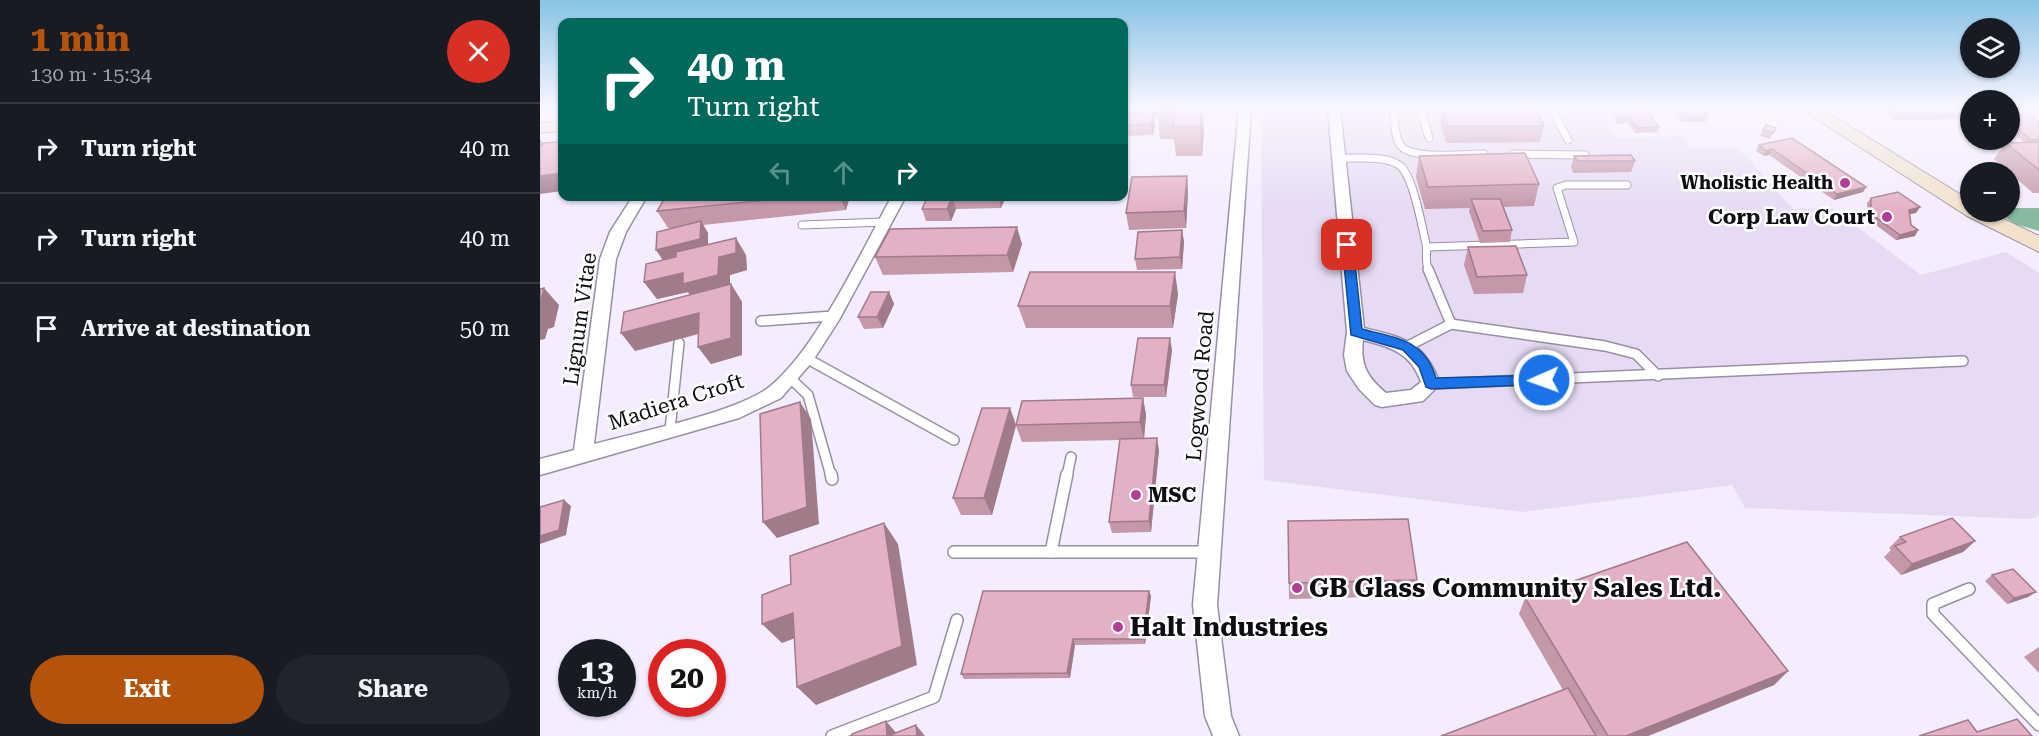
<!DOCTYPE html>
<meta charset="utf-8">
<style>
:root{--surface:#171b24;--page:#20242c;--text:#f1f3f6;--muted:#9ea1a6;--line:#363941;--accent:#b45309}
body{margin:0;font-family:"Roboto Serif",serif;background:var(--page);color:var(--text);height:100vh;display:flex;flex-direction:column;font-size:22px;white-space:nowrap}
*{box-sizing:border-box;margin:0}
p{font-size:20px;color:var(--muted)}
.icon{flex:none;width:33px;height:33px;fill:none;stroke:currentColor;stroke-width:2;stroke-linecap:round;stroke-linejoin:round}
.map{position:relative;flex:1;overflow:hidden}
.drawer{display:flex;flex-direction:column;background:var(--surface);width:540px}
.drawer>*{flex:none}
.banner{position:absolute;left:18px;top:18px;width:570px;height:183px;border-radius:12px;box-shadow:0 2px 4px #0004;background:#00695c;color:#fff;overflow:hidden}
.buttons{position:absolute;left:1420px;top:18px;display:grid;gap:12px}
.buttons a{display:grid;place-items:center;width:60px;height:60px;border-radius:50%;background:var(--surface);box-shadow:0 2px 4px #0004;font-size:30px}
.speed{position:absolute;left:18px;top:639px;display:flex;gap:12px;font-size:30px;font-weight:700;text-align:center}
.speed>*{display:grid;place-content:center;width:78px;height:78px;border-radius:50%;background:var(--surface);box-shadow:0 2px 4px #0004;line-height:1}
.speed small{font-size:15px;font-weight:400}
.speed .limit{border:9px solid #d22;background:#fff;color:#111}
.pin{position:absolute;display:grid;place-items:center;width:51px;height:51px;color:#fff;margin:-26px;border-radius:12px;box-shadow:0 3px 9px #0006}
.me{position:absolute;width:66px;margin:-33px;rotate:268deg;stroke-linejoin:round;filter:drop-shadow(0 0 4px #0008)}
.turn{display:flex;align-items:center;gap:21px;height:126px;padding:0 30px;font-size:27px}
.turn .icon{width:78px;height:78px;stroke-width:2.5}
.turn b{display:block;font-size:42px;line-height:51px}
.lanes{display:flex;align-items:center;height:57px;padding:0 30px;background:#0003;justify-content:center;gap:30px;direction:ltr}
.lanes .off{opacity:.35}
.round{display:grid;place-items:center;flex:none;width:63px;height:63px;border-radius:32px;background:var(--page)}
.headline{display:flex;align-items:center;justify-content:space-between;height:102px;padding:0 30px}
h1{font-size:36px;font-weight:700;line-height:45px;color:var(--accent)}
.button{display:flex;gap:12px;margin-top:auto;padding:12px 30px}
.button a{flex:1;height:69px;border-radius:36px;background:var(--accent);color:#fff;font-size:24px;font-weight:700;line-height:69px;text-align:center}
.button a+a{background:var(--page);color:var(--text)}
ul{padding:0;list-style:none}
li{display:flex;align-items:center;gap:18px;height:90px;padding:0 30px;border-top:2px solid var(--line)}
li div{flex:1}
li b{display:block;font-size:22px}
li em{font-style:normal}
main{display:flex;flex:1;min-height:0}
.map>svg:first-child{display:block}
.built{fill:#e6dbf3}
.forest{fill:#86bb9f}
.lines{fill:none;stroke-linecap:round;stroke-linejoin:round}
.service-far2-casing{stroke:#988fa4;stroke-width:9}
.service-far1-casing{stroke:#988fa4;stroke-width:12}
.service-casing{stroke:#988fa4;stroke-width:14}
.minor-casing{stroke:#988fa4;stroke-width:3}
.secondary-casing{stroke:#988fa4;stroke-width:2}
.service-far2{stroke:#fff;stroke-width:7}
.service-far1{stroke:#fff;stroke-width:9}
.service{stroke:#fff;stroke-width:11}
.minor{fill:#fff;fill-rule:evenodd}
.secondary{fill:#f2e2cc;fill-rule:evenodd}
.wall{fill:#c497a9}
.shaded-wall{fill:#a07b8a}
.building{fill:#e4b0c5;stroke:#a07b8a;stroke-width:1.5}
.route{fill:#1a73e8;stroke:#114b97;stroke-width:1.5}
.poi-dot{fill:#b23d96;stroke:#fff;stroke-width:2}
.labels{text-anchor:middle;stroke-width:5;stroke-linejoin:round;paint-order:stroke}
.far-poi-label{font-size:18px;font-weight:bold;fill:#0f0c13;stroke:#fff;text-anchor:end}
.poi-label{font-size:21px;font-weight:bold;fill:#0f0c13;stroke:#fff;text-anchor:end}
.street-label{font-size:21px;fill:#0f0c13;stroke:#fff}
.near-poi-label{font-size:26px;font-weight:bold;fill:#0f0c13;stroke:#fff;text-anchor:start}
</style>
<main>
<section class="drawer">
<div class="headline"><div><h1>1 min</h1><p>130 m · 15:34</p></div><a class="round" style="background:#d93025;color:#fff"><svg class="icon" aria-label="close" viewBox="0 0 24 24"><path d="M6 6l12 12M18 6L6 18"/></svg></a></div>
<ul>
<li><svg class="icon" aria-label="right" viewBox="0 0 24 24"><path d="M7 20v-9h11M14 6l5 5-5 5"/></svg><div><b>Turn right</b></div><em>40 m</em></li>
<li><svg class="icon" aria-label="right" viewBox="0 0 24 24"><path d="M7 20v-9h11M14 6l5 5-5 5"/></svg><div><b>Turn right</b></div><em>40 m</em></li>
<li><svg class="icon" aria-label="arrive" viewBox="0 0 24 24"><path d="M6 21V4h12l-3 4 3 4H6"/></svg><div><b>Arrive at destination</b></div><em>50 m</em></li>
</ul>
<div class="button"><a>Exit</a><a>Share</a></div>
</section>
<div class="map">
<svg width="1499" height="736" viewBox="0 0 1499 736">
<rect width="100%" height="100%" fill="#f4ecff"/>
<!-- built -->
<path class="built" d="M728 109H1061L1078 138 1143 136 1150 148 1198 147 1253 209 1292 208 1381 275 1466 252 1499 273V515L1491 519 1205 508 1192 485 983 512 724 480 721 113Z"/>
<!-- forest -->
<path class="forest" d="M1470 208H1499V231L1475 224 1458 212H1470Z"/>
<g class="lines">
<!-- service-far2 casing -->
<g class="service-far2-casing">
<g id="service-far2">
<path d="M853 109C855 120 854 137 861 146 873 160 926 154 944 154"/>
<path d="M853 109H913"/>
<path d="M1012 109 1028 140"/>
<path d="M881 110 889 138"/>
<path d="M973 154 1045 155"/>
<path d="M799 158C816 159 845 155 859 165 873 174 882 227 886 244 888 253 884 261 889 271"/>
<path d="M262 225 344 222"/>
<path d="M887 247 1034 242 1017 188 1026 185H1087"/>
</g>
</g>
<!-- service-far1 casing -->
<g class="service-far1-casing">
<g id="service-far1">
<path d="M221 321 293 316"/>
<path d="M911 324 1065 346 1096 354 1118 376"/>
<path d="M868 346 911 324 888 269"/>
<path d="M266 358 414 440"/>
<path d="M249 377 268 395 291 476"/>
<path d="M891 384 1423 361"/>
<path d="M130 430 139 343"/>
<path d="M527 476 531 457"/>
</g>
</g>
<!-- service casing -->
<g class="service-casing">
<g id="service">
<path d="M291 474 292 479"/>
<path d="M414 552H669"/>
<path d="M511 552 527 474"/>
<path d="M1429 589 1393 604V614L1499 725"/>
<path d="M292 736 394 697 417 620"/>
</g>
</g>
<!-- minor casing -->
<g class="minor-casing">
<g id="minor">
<path d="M699 109H711L677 605 691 716 699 736H673L665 716 653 605Z"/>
<path d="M788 109H800L824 328C865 338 885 342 900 384L883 401 842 407 835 405 819 389 807 371 804 355 807 332ZM823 340C851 347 871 353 881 382L871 390 846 393C827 377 820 365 823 340Z"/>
<path d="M93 196H107L86 232 76 259 54 444C98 432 194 413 228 388 275 352 322 250 352 196H366L299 320 272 362 241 398 199 418 0 475V459L34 450 60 259 70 232Z"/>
</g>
</g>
<!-- secondary casing -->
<g class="secondary-casing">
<g id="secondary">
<path d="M1261 109H1282L1431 201V212H1449L1499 236V252L1427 216Z"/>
<path d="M22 121V131L0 133V123Z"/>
</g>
</g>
<!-- service-far2 -->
<use href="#service-far2" class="service-far2"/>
<!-- service-far1 -->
<use href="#service-far1" class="service-far1"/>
<!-- service -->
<use href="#service" class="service"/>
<!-- minor -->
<use href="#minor" class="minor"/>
<!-- secondary -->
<use href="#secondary" class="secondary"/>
</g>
<!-- wall -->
<g class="wall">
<rect x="0" y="109" width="22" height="3"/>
<path d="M584 109 589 113H611L612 109H662L664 129 662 156H636L634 139H620L618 118H614L615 124 613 135 584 136Z"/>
<path d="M902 109H996L1004 126 1000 142 906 143 900 121Z"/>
<path d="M1068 109H1106L1119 127 1117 132 1095 133 1088 123 1078 124Z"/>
<path d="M1136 109H1163L1168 116 1166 122H1142L1135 113Z"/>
<path d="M1342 109H1431V119L1353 120Z"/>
<path d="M1470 109 1499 122V193H1493L1454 159 1466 143 1484 142 1470 131Z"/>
<path d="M1236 128 1230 139 1220 136 1223 130Z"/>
<path d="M1252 138 1326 187 1323 192 1294 200 1229 155 1224 156 1216 151 1219 145Z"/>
<path d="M879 156 999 184 994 206 963 207 972 230 970 242 940 243 929 211 930 208 885 209 876 177Z"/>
<path d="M1034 156 1095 161 1091 172 1033 173 1031 167Z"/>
<path d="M647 176 648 192 646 228 589 230 586 213Z"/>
<path d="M126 196H310L306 210 163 225 168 233V245L206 255 207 270 190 275V285L191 284 202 302V355L171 364 158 347 159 334 95 351 150 295 148 292 117 299 104 282 122 260 135 228H128L117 211Z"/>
<path d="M388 196H464L465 199 461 208 416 209 411 221H386L382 209Z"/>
<path d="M1331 198 1380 207 1376 213 1370 214 1371 225 1378 230 1375 236 1356 240 1328 219 1327 203Z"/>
<path d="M642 230 644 242 642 269 597 270 595 259Z"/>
<path d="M482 244 473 272 343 275 335 257Z"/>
<path d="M928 247 987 275 983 293 934 294 924 265Z"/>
<path d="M349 292 354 304 343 328 324 329 318 317Z"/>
<path d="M638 294 633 328H486L478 306Z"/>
<path d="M632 350 626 397H593L591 385Z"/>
<path d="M603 398 606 415 604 438 619 450 611 532 572 533 569 522 580 440 482 442 476 426 452 515H421L413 498 476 424Z"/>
<path d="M748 521 877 580 873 596 749 599Z"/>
<path d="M1360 537 1435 541 1423 552 1361 575 1344 557 1351 550 1349 548Z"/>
<path d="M1452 575 1496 592 1488 597 1467 604 1445 581Z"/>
<path d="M611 596 605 644 535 645 530 678 424 679 421 674Z"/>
<path d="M985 598 1248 671 1234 685 1108 736H901L1023 690 979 614Z"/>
<path d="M1499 647V673L1484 657Z"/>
</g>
<!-- shaded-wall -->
<g class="shaded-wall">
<path d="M661 109H662L664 129 662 156 660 126Z"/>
<path d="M613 113 615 124 613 135 611 124Z"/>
<path d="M0 139 11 154 0 167Z"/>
<path d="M1232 149 1229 155 1224 156 1226 151Z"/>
<path d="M22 173V191L0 194V176Z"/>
<path d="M647 176 648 192 646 228 644 211Z"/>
<path d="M1326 187 1323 192 1294 200 1297 194Z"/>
<path d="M299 196H310L306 210Z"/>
<path d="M458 196H464L465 199 461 208Z"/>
<path d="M412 197 416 209 411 221 407 209Z"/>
<path d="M1380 207 1376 213 1365 215 1369 210Z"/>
<path d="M161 221 168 233V251L124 262 116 250Z"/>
<path d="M477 227 482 244 473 272 467 255Z"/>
<path d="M642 230 644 242 642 269 640 257Z"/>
<path d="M1378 230 1375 236 1356 240 1360 235Z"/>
<path d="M196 238 206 255 207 270 190 275V292L155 302 148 292 117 299 104 282 143 273 179 257Z"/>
<path d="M635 272 638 294 633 328 630 306Z"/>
<path d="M191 284 202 302V355L171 364 158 347Z"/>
<path d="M4 288 19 305 14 327 8 329 5 339 0 340V305Z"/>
<path d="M349 292 354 304 343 328 337 317Z"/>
<path d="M159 313 171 330 95 351 81 333Z"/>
<path d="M630 338 632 350 626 397 624 385Z"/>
<path d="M603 398 606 415 604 439 600 422Z"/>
<path d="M260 402 271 419 279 524 237 538 223 522Z"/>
<path d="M470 408 476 425 452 515 444 498Z"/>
<path d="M617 438 619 450 611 532 609 521Z"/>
<path d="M24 500 31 506 26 535 0 544V536Z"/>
<path d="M344 523 358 544 377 665 276 705 257 687Z"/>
<path d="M1435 541 1423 552 1361 575 1372 564Z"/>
<path d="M609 591 611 596 605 644 603 639Z"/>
<path d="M1496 592 1488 597 1467 604 1474 598Z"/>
<path d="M253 613 271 632 242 643 222 624Z"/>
<path d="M533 639 535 645 530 678 527 673Z"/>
<path d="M1248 671 1234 685 1108 736H1086Z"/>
<path d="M346 721 358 735 347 736Z"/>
<path d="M376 725 385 736H377Z"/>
</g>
<!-- building -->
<g class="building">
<path d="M584 109H588L587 112H584Z"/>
<path d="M612 109H617V113H611Z"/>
<path d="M617 109H661L660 126 633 127 635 110H616Z"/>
<path d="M903 109H996L1004 126H908Z"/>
<path d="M1073 109H1106L1119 127 1097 128 1090 118H1079Z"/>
<path d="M1138 109H1163L1168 116H1144Z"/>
<path d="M1351 109H1431V113L1357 114Z"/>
<path d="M1470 109H1483L1499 122V140H1491L1470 122Z"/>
<path d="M584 113H613L611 124 584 125Z"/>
<path d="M1226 125 1236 128 1233 133 1223 130Z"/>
<path d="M20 137H22V173L0 176V148L4 143 17 142Z"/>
<path d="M1252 138 1326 187 1297 194 1232 149 1226 151 1219 145Z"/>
<path d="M1499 142V170L1466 143Z"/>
<path d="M985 153 999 184 888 187 879 156Z"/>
<path d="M1091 155 1095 161H1037L1034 156Z"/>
<path d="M647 176 644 211 586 213 592 177Z"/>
<path d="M1358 192 1380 207 1369 210 1371 225 1378 230 1360 235 1331 214V198Z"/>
<path d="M126 196H267L117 211Z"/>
<path d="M388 196H458L412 197 407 209H382Z"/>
<path d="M931 199H960L972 230 943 231Z"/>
<path d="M161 221 160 239 116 250 117 232Z"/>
<path d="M477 227 467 255 335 257 350 229Z"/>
<path d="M642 230 640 257 595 259 598 232Z"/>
<path d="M196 238V253L179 257 178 275 143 284V273L104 282 106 264 136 257V252Z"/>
<path d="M976 246 987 275 937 277 928 247Z"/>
<path d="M490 272H635L630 306H478Z"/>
<path d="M191 284V338L158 347 159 313 81 333 84 312Z"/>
<path d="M4 288 0 305V289Z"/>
<path d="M331 292H349L337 317H318Z"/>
<path d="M598 338H630L624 385H591Z"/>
<path d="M603 398 600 422 476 425 482 401Z"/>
<path d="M260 402 267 507 223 522 220 414Z"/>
<path d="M442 408H470L444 498H413Z"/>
<path d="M617 438 609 521 569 522 580 439Z"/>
<path d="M24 500 19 530 0 536V507Z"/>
<path d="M1412 518 1435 541 1372 564 1355 546 1366 542 1360 537Z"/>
<path d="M868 519 877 580 749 583 748 521Z"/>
<path d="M344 523 362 646 257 687 253 613 222 624V595L251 584 250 556Z"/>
<path d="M1147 542 1248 671 1086 736H1068L985 598Z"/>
<path d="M1473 569 1496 592 1474 598 1452 575Z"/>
<path d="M443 591H609L603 639H533L527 673 421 674Z"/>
<path d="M1028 688 1056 736H901Z"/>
<path d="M1477 719 1492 736H1379L1428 720 1437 732Z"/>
<path d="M346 721 347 736H312V734Z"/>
<path d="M376 725 377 736H348Z"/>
</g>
<!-- sky -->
<linearGradient id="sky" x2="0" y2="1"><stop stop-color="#88c3e5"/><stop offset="0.51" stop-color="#faf6ff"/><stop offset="1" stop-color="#faf6ff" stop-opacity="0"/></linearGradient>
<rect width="1499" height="212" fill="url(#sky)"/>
<!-- route -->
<path class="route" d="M807 241 813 245 822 329C856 338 885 340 896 378L1004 375 1009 376V384L891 389 886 387 879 367 863 350 811 335 802 245Z"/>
<!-- markers -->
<g class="poi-dot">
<circle cx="1305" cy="183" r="6"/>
<circle cx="1347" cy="217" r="6"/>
<circle cx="596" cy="495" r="6"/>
<circle cx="757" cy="588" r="6"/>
<circle cx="578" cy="627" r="6"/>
</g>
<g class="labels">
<!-- far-poi labels -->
<g class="far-poi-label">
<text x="1293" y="189">Wholistic Health</text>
</g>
<!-- poi labels -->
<g class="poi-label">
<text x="1335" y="224">Corp Law Court</text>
<text x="608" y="502" text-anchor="start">MSC</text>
</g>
<!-- street labels -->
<g class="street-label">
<text transform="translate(40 319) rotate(-82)" y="7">Lignum Vitae</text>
<text transform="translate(660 386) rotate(-85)" y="7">Logwood Road</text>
<text transform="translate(136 402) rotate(-18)" y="7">Madiera Croft</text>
</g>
<!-- near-poi labels -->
<g class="near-poi-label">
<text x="769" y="597">GB Glass Community Sales Ltd.</text>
<text x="590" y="636">Halt Industries</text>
</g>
</g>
</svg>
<div class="buttons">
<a><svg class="icon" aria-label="layers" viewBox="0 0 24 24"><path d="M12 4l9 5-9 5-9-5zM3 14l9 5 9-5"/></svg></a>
<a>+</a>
<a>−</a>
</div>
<div class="speed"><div>13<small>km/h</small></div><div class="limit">20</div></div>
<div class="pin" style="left:807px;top:245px;background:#d93025"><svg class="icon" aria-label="arrive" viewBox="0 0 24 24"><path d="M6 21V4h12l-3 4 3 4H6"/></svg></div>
<svg class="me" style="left:1004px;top:380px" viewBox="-20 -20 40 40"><circle r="17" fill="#1a73e8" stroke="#fff" stroke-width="3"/><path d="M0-11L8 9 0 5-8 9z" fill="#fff"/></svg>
<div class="banner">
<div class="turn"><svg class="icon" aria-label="right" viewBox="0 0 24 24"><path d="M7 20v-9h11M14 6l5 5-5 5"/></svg><div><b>40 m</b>Turn right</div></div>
<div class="lanes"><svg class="icon off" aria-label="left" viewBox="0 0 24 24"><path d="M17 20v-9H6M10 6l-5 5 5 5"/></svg><svg class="icon off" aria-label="ahead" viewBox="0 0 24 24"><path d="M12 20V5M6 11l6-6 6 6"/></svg><svg class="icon" aria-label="right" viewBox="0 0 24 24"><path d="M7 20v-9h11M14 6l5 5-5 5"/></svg></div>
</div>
</div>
</main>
